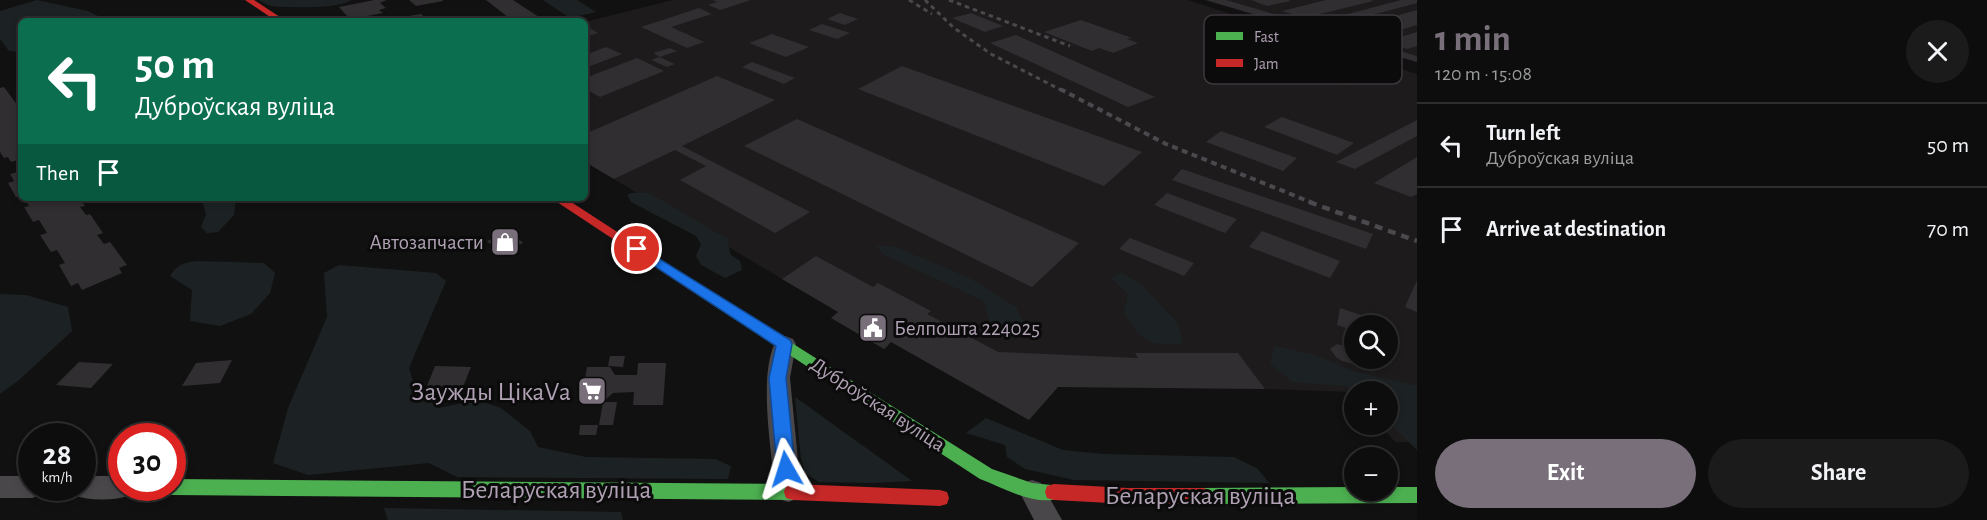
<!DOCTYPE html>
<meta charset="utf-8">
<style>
:root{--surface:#0d0d0d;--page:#1b1b1b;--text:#f1f3f6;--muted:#9a9c9d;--line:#2d2d2e;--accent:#786f7a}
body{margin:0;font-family:"Alegreya Sans",sans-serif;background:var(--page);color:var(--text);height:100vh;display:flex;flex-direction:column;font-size:22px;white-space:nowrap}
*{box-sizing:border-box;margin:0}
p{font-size:20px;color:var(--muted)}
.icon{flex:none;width:33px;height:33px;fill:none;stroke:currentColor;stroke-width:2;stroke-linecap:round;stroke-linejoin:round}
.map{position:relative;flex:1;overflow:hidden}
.sheet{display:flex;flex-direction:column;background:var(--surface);width:570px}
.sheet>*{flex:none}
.hud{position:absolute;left:18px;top:18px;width:570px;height:183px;border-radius:9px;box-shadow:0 3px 9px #0003,0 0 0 2px var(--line);background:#0b6e4f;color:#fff;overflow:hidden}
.buttons{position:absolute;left:1344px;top:315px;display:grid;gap:12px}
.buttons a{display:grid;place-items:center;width:54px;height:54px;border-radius:50%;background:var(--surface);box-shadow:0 3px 9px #0003,0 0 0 2px var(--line);font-size:30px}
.speed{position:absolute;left:18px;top:423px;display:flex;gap:12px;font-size:30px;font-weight:700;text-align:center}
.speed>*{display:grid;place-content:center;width:78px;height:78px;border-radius:50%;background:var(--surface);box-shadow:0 3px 9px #0003,0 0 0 2px var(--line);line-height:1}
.speed small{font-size:15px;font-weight:400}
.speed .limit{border:9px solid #d22;background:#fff;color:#111}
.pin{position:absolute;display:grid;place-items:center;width:51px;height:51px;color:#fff;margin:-26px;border:3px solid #fff;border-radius:50%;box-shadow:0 2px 6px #0007}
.me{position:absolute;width:66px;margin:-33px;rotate:354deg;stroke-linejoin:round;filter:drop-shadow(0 0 4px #0008)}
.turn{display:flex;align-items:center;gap:21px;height:126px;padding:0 18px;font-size:27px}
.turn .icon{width:78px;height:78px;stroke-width:2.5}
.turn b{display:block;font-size:42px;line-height:51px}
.then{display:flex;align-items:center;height:57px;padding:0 18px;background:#0003;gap:12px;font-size:22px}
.round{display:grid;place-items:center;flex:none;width:63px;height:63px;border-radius:32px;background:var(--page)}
.overview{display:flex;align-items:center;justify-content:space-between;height:102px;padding:0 18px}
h1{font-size:36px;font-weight:600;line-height:45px;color:var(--accent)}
.primary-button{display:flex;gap:12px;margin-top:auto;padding:12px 18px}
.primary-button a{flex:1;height:69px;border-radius:36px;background:var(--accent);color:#fff;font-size:24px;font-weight:600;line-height:69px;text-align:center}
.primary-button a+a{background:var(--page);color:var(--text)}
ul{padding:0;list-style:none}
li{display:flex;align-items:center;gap:18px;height:84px;padding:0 18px;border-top:2px solid var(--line)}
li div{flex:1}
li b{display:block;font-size:22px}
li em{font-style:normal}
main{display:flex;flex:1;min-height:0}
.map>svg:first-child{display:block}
.built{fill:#1d1b1c;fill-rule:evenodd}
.green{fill:#1c2223}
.building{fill:#302e30}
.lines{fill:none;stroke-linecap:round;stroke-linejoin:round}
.street{fill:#4a474b;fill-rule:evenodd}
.fast{fill:#4caf50;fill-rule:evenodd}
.jam{fill:#c62828;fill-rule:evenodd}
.rail-far2{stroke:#4c484d;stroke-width:3;stroke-dasharray:4.5 4;stroke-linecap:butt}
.rail-far1{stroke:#4c484d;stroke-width:4;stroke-dasharray:6 4.5;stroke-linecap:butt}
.rail{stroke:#4c484d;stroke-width:4.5;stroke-dasharray:8 6;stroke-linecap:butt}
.route{fill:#1a73e8;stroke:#114b97;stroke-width:1.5}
.labels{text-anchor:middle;stroke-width:6;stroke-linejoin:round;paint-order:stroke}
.poi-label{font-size:21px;fill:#afa1b3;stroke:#0c0b0c;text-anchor:end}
.street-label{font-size:21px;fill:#afa1b3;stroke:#0c0b0c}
.near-poi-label{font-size:26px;fill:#afa1b3;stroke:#0c0b0c;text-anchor:end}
.near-street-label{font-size:26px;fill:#afa1b3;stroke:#0c0b0c}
.key{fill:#0c0b0c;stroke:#3d383e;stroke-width:1.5}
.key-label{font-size:16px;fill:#afa1b3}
</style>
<main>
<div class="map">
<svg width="1417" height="520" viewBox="0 0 1417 520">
<rect width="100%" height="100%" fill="#111"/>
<!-- built -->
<g class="built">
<path d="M673 0H1188L1417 74V442H1395L1380 425 1388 424V392H1354V396L1351 392 1265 389 1058 387 1029 420 891 342 884 349 838 312 585 162V22ZM1354 326H1388V358H1354Z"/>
<path d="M1204 0H1417V62L1241 11Z"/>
</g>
<!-- green -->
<g class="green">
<path d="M37 0 88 11 108 21H21V52L9 51 0 39V11Z"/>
<path d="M259 0H351C341 9 286 8 272 6 267 5 263 2 259 0Z"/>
<path d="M543 0H577L596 12 570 18Z"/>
<path d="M631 193H649L728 239 730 254 740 261 742 270 725 278 701 265 696 256 701 244 696 236 631 202 627 195Z"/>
<path d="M201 198H236L234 215 218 232 207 233 201 227 206 214Z"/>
<path d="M876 246H893L968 277 1016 307 1031 337 1005 339 992 331 984 301 884 255Z"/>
<path d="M197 261 264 263 275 273 270 293 251 314 220 326 190 321 192 290 170 276C176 265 185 262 197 261Z"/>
<path d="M339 265 436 273 446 281 409 368 416 391 439 408 477 400 501 408 530 431 538 447 586 457 715 459 731 466 728 479 457 477 429 463 308 475 273 463 288 408 327 317 324 273Z"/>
<path d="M1121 272 1141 285 1177 322 1183 344C1149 345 1141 343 1124 312L1128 294 1111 278Z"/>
<path d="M0 294 26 295 68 307 72 331 19 380 0 394Z"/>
<path d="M1275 346 1315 355 1354 371 1417 386V450L1388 421V392L1356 391 1346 386 1292 382 1270 363Z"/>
<path d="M795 397 912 481 873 483 819 482 806 474 801 460Z"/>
<path d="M986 418 1063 450 1103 454 1234 457 1258 469 1269 483 1074 480 1025 469 1007 457 1005 445 966 433Z"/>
<path d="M384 508 621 512 623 520H388Z"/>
</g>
<!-- building -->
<g class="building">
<path d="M374 0H387L380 3 386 8 379 10 383 13 347 20 343 17 347 16 339 7Z"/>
<path d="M409 0H443V1L416 6Z"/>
<path d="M486 0H513L545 21H513Z"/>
<path d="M712 0H751L720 10 708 5 717 2Z"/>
<path d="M1206 0H1226L1417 56V62Z"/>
<path d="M1251 0H1289L1290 1 1267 6Z"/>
<path d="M1326 0H1372L1373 1 1304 18 1282 11Z"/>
<path d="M1401 0H1417V3L1331 26 1318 22Z"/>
<path d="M699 8 712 14 671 27 704 42 687 48 641 27Z"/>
<path d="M1417 10V25L1371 39 1343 30Z"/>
<path d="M840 13 858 19 845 25 827 19Z"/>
<path d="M971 13 1003 26 985 32 952 18Z"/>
<path d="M421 14 429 21H400L411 18 409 16Z"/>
<path d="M1081 20 1132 38 1127 39 1138 43 1113 53 1099 48 1092 51 1044 32Z"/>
<path d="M822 24 850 33 837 39 809 30Z"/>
<path d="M585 25 598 33 585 37Z"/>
<path d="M1417 32V46L1407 49 1384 42Z"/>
<path d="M772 34 809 47 786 57 749 43Z"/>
<path d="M1016 35 1155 97 1128 107 990 43Z"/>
<path d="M606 47 622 54 585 68V55Z"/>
<path d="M670 48 677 51 660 57 653 53Z"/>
<path d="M659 57 675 64 667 67 651 60Z"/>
<path d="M637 58 664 71 600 97 585 89V78Z"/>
<path d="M1326 59 1355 68 1346 72 1362 78 1345 85 1300 69Z"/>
<path d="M752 62 795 78 784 84 742 67Z"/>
<path d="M902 66 1142 152 1104 186 858 89Z"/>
<path d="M717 76 775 100 682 146 810 212 775 233 680 180 706 166 675 150 614 179 585 162V134Z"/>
<path d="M4 87 21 110V159L11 162 8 157 4 158 0 152V88Z"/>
<path d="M1282 117 1354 143 1337 155 1264 127Z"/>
<path d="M797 119 1079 243 1032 287 744 146Z"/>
<path d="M1417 120V136L1355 169 1336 162Z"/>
<path d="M1221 131 1297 158 1283 171 1206 142Z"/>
<path d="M1417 157V194L1411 197 1374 183Z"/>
<path d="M1182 169 1373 234 1366 249 1172 180Z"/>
<path d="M21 171V195L16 197 8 183 14 181 10 174Z"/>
<path d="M1167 193 1237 219 1225 233 1154 205Z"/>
<path d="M24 198H79L85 206 80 207 86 215 90 214 103 233 97 235 104 244 110 242 127 265 119 268 122 273 82 290 78 283 71 286 59 265 65 263 57 250 51 252 40 235 47 233 39 220 33 222 24 207 29 206Z"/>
<path d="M510 231 523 243 506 251 496 249 487 241Z"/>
<path d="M1262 231 1340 261 1330 278 1249 247Z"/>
<path d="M1130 238 1194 263 1184 276 1119 249Z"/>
<path d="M816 256 873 287 878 283 931 311 927 314 998 352 1138 358 1135 353H1238L1265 389 1058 387 1029 420 891 342 884 349 831 318 838 312 782 279Z"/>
<path d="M1417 280V312L1405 307Z"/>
<path d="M1340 308 1370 318 1369 326H1354V331L1337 325Z"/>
<path d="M1337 344 1354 349V358L1364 360 1357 365 1342 361 1336 357 1330 349Z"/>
<path d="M610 356H625L623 367 608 366Z"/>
<path d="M232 360 220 383 182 386 196 363Z"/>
<path d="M79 362 113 364 91 388 56 385Z"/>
<path d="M638 363H666L663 405H633L634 392 613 393 604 401H581L587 367H610L615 375H637Z"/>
<path d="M435 366 471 367 463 387 427 386Z"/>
<path d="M603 402H617L613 425H599Z"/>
<path d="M580 425H598L596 435H579Z"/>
</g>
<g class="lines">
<!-- street -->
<g class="street">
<path d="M785 336 793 339 796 344 790 378 801 491 797 499 788 502 779 499 775 491C772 452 757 372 777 339Z"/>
<path d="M0 476H32V488H45L41 495 32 498H0Z"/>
<path d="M82 476H122V488H135L131 495C114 501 90 501 73 495L69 488H82Z"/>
<path d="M1032 480 1041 483 1062 520H1034L1019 491 1023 483Z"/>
</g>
<!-- fast -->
<g class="fast">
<path d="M698 284 992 469 1032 483 1061 486 1063 492 1061 498C1035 507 1004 488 980 479L693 292 691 289 693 286Z"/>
<path d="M172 479 793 484 800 486 802 492 800 498 793 500 172 495 165 492 163 488H172Z"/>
<path d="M1354 487V490H1388V487H1417V503L1203 504 1196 502 1194 496 1196 490 1203 488Z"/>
</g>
<!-- jam -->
<g class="jam">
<path d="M245 0H254L286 21H276Z"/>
<path d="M551 198H565L705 289 703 292H693Z"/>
<path d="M793 484 940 490 947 492 949 498 947 504 940 506 793 500 786 498 784 492 786 486Z"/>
<path d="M1054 484 1128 488H1203L1210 490 1212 496 1210 502 1203 504H1128L1054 500 1047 498 1045 492 1047 486Z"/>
</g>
<!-- rail-far2 -->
<g class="rail-far2">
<path d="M909 0 932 14"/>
<path d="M925 0 954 28 991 54 1063 91"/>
<path d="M949 0 1070 46"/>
</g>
<!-- rail-far1 -->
<path class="rail-far1" d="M1060 89 1166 144 1313 203"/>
<!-- rail -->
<path class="rail" d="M1309 202 1417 241"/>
</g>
<!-- route -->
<path class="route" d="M637 245 790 340 792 344 786 378 795 469 793 474 786 476 780 474 777 469 769 378 776 346 633 252 631 249Z"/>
<!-- icons -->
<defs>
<g id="shop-square" transform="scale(1.5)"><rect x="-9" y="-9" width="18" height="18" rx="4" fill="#786f7a" stroke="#0c0b0c"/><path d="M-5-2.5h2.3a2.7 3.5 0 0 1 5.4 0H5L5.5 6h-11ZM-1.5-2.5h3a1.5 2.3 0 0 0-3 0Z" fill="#fff"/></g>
<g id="civic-square" transform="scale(1.5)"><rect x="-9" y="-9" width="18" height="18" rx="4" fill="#786f7a" stroke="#0c0b0c"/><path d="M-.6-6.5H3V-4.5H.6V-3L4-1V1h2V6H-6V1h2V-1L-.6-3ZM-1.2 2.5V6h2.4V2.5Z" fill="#fff"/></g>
<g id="supermarket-square" transform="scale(1.5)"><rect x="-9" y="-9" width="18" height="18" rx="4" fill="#786f7a" stroke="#0c0b0c"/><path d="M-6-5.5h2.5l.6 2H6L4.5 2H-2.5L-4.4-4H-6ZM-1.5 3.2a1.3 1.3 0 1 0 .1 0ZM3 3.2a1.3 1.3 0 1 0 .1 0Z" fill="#fff"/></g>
</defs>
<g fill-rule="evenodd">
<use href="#shop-square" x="505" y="242"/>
<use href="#civic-square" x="873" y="328"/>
<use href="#supermarket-square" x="592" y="391"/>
</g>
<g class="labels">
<!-- poi labels -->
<g class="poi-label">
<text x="484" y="249">Автозапчасти</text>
<text x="894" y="335" text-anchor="start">Белпошта 224025</text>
</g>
<!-- street labels -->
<g class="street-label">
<text transform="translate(878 404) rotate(33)" y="7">Дуброўская вуліца</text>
</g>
<!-- near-poi labels -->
<g class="near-poi-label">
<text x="571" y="400">Заужды ЦікаVа</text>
</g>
<!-- near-street labels -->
<g class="near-street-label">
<text x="556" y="498">Беларуская вуліца</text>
<text x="1200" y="504">Беларуская вуліца</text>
</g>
</g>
<!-- legend -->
<rect x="1204" y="15" width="198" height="69" rx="9" class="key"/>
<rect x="1216" y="32" width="27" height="8" fill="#4caf50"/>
<rect x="1216" y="59" width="27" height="8" fill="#c62828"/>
<g class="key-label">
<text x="1254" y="42">Fast</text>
<text x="1254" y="69">Jam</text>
</g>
</svg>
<div class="buttons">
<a><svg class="icon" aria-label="search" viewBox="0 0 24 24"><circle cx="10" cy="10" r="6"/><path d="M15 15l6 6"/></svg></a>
<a>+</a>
<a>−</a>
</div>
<div class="speed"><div>28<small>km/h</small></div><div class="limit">30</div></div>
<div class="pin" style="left:637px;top:249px;background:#d93025"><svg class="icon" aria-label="arrive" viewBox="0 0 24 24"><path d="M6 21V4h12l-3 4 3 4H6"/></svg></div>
<svg class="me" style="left:786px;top:469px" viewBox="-20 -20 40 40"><path d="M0-17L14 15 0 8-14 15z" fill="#1a73e8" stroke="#fff" stroke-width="4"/></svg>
<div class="hud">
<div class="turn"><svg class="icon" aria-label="left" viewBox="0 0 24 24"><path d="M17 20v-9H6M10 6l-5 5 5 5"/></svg><div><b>50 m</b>Дуброўская вуліца</div></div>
<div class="then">Then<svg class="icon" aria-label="arrive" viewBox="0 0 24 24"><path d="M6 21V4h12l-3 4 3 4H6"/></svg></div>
</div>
</div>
<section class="sheet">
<div class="overview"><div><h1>1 min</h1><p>120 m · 15:08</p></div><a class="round"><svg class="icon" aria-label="close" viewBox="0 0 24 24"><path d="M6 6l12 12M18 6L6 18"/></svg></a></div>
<ul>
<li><svg class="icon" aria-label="left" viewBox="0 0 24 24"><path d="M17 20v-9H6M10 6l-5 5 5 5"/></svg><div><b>Turn left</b><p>Дуброўская вуліца</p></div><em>50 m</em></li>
<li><svg class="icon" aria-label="arrive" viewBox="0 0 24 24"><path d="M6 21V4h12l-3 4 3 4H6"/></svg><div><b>Arrive at destination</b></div><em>70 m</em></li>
</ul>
<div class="primary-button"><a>Exit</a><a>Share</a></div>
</section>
</main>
